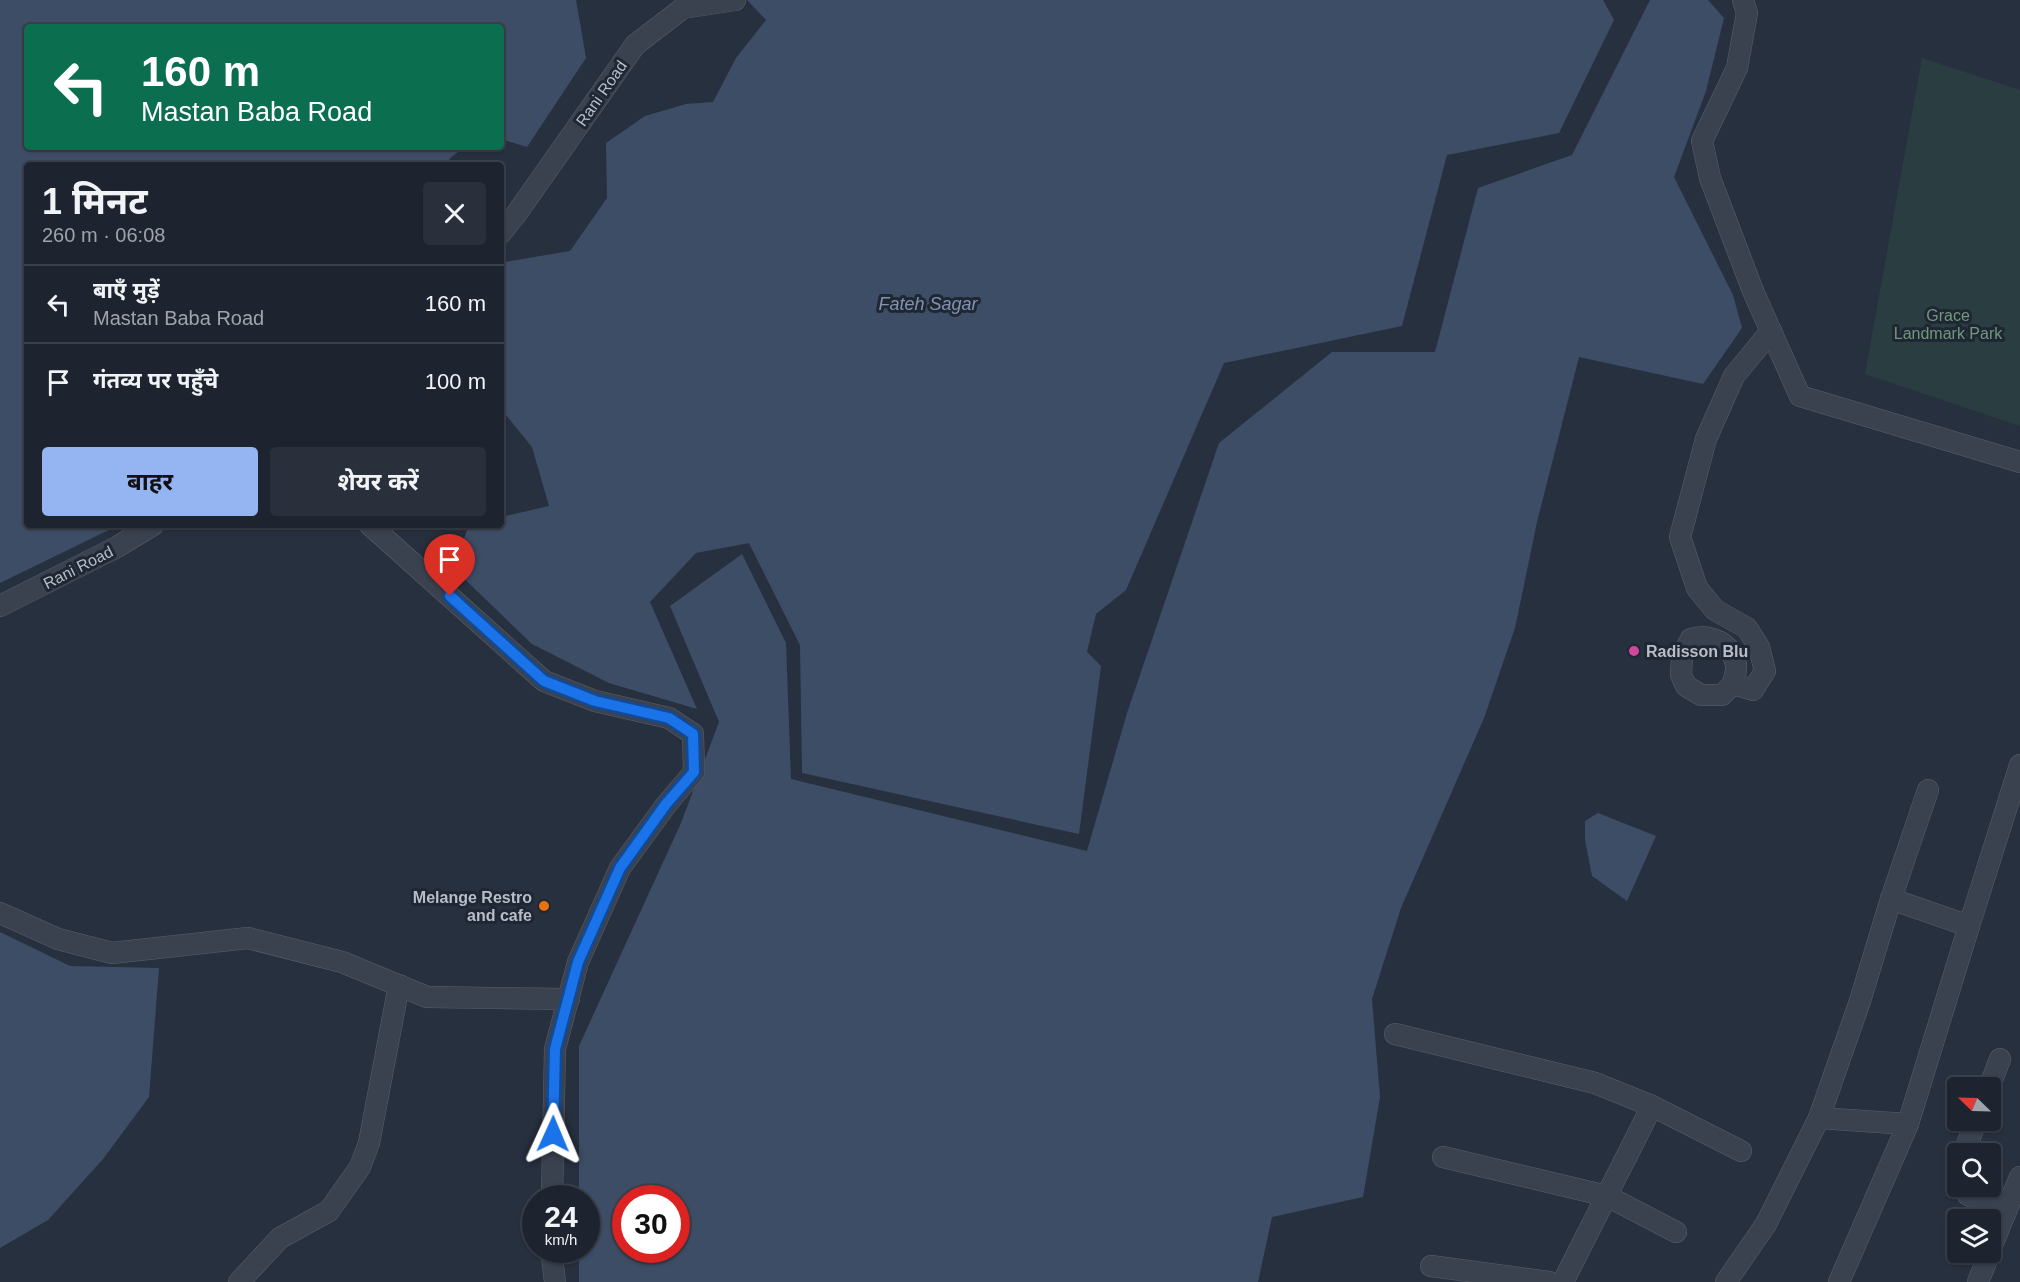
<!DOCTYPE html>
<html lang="hi">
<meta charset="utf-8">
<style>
:root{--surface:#1d242f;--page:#2a303b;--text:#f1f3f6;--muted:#a0a4aa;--line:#3b414b;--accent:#94b5f2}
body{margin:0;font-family:Helvetica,"Noto Sans Devanagari",sans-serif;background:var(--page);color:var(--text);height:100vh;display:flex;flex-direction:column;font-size:22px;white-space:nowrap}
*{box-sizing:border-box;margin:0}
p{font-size:20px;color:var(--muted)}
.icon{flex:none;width:33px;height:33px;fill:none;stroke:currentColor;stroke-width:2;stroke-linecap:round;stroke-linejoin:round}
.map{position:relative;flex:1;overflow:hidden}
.drawer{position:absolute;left:24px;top:162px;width:480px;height:366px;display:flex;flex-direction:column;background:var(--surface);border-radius:6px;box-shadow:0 2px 4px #0004,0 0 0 2px var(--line)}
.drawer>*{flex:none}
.banner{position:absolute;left:24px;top:24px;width:480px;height:126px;border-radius:6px;box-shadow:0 2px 4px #0004,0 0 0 2px var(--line);background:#0b6e4f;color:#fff;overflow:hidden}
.needle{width:39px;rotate:293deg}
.buttons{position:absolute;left:1947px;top:1077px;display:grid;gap:12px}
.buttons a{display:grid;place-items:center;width:54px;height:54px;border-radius:6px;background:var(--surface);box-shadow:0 2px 4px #0004,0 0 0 2px var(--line);font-size:30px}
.speed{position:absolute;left:522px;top:1185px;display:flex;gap:12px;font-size:30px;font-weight:700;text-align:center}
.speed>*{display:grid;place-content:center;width:78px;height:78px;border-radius:50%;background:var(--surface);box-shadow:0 2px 4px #0004,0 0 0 2px var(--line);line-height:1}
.speed small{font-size:15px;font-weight:400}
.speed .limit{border:9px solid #d22;background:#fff;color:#111}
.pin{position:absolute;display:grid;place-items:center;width:51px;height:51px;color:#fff;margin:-62px -26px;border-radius:50% 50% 50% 0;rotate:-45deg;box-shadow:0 0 6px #0007}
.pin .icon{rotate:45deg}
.me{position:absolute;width:66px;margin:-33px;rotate:1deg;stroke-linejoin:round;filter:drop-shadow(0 0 4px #0008)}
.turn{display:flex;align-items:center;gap:21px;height:126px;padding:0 18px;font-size:27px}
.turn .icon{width:78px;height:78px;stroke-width:2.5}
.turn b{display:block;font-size:42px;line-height:51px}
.round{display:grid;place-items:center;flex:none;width:63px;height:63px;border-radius:6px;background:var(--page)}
.summary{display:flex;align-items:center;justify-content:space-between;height:102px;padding:0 18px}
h1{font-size:36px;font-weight:700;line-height:45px}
.button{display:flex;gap:12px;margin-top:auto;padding:12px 18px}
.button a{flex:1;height:69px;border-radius:6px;background:var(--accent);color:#111;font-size:24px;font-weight:700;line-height:69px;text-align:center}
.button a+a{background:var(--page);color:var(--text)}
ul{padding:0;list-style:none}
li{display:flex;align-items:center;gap:18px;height:78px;padding:0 18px;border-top:2px solid var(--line)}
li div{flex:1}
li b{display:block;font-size:22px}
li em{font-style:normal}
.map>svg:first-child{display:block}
.green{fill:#2a3e41}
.water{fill:#3e4d66;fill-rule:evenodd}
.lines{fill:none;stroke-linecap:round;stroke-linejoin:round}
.minor-casing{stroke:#59606c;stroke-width:22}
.minor{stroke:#3b424f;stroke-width:21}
.route-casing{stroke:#114b97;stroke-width:15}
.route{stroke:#1a73e8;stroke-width:10}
.hotel-dot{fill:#d1479c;stroke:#202734;stroke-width:2}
.food-dot{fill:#e8710a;stroke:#202734;stroke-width:2}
.labels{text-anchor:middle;stroke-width:6;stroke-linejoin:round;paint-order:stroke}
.street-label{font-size:16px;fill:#b7bec9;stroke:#202734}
.park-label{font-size:16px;fill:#70997b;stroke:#202734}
.poi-label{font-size:16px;font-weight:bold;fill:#b7bec9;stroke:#202734;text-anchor:start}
.water-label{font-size:18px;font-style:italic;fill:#8193af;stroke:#202734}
</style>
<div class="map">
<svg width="2020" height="1282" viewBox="0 0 2020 1282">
<rect width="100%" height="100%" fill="#27303f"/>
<!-- green -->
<path class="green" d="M1922 58 2020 90V426L1865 374Z"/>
<!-- water -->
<g class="water">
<path d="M0 0H576L586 58 527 147 501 139V27H27V147H465L450 158 448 165H27V525H119L0 583Z"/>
<path d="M747 0H1603L1614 20 1559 133 1447 155 1402 326 1224 363 1126 590 1096 614 1087 652 1101 666 1079 834 802 773 800 645 749 543 696 553 650 602 697 709 609 683 532 644 453 568 469 525H501V517L549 506 532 447 501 409V268L505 262 570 251 607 198 606 143 645 116 686 104 713 102 736 58 766 20Z"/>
<path d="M1650 0H1708L1724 18 1706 91 1674 177 1733 295 1742 328 1703 384 1579 357 1537 522 1515 628 1484 718 1401 908 1372 999 1380 1097 1363 1197 1272 1217 1258 1282H579V1250H586V1198H579V1046L681 823 719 722 670 606 742 554 786 643 791 779 1087 851 1127 713 1219 443 1332 352H1435L1478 188 1572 155ZM626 1198H676V1250H626Z"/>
<path d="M1598 813 1656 836 1627 901 1592 876 1585 840V821Z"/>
<path d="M0 932 70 966 159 968 149 1097 103 1159 48 1220 0 1248Z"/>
</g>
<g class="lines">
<!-- minor casing -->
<g class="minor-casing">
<g id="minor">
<path d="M1743 0 1747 13 1737 68 1702 141 1710 178 1753 291 1800 396 2020 462"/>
<path d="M501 233 517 213 635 45 683 8 735 0"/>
<path d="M370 525 544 681 595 701 669 718 693 734 694 772 666 805 620 868 578 962 555 1049 552 1198"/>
<path d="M0 606 117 547 153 525"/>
<path d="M1733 684C1734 678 1737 670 1736 665 1732 643 1710 633 1691 639L1682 656 1681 675 1686 686 1701 695H1722L1733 684 1753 690 1765 671 1759 647 1747 628 1715 610 1697 588 1680 537 1706 439 1734 376 1771 331"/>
<path d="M1928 790 1891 899 1969 926 2020 765"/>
<path d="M0 913 58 939 112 953 248 938 342 962 427 997 569 999"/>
<path d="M1395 1034 1595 1083 1652 1106 1741 1151"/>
<path d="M1989 1088 2000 1059"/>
<path d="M1819 1118 1908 1124 1969 926"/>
<path d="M1963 1154 1977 1120"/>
<path d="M1443 1157 1607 1196 1676 1232"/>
<path d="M1965 1186 1968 1195 2006 1211"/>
<path d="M551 1250 555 1282"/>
<path d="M1990 1250 2020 1177"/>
<path d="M1431 1266 1549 1282"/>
<path d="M239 1282 280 1238 329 1211 360 1167 369 1143 399 985"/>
<path d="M1563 1282 1652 1106"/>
<path d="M1726 1282 1766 1224 1819 1118 1860 1001 1891 899"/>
<path d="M1839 1282 1908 1124"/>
<path d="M1978 1282 1990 1252"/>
</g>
</g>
<!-- minor -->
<use href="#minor" class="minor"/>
</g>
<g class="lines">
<!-- route casing -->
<g class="route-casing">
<path id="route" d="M450 596 544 681 595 701 669 718 693 734 694 772 666 804 620 868 578 962 555 1049 553 1134"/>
</g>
<!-- route -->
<use href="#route" class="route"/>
</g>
<!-- markers -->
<circle class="hotel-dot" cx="1634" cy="651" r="6"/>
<circle class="food-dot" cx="544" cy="906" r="6"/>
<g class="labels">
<!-- street labels -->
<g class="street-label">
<text transform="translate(601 93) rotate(-55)" y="6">Rani Road</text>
<text transform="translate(78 567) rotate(-27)" y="6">Rani Road</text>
</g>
<!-- park labels -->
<g class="park-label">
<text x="1948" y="321">Grace<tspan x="1948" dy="18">Landmark Park</tspan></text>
</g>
<!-- poi labels -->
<g class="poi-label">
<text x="1646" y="657">Radisson Blu</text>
<text x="532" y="903" text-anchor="end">Melange Restro<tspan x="532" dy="18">and cafe</tspan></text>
</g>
<!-- water labels -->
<g class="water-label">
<text x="928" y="310">Fateh Sagar</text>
</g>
</g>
</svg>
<div class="buttons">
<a><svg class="needle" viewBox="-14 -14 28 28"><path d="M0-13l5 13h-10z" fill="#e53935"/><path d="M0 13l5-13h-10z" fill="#a0a4aa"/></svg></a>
<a><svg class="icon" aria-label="search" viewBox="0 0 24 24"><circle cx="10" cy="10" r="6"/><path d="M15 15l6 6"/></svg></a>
<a><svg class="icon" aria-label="layers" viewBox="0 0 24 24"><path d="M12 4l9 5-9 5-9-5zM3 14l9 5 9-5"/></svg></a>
</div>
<div class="speed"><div>24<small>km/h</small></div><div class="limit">30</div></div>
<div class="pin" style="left:450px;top:596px;background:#d93025"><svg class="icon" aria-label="arrive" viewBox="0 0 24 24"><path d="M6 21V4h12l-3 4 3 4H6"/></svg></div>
<svg class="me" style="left:553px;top:1134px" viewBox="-20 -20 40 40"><path d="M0-17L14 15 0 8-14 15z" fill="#1a73e8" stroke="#fff" stroke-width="4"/></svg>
<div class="banner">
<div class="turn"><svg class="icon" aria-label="left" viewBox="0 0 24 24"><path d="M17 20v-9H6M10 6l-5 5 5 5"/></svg><div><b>160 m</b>Mastan Baba Road</div></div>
</div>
<section class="drawer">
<div class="summary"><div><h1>1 मिनट</h1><p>260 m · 06:08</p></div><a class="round"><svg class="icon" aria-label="close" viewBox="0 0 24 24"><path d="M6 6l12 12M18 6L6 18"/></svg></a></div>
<ul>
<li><svg class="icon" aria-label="left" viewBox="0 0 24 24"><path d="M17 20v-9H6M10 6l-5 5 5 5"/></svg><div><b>बाएँ मुड़ें</b><p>Mastan Baba Road</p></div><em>160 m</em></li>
<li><svg class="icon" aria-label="arrive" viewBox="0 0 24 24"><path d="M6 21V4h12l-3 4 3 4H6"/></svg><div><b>गंतव्य पर पहुँचे</b></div><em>100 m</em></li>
</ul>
<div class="button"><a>बाहर</a><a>शेयर करें</a></div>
</section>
</div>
